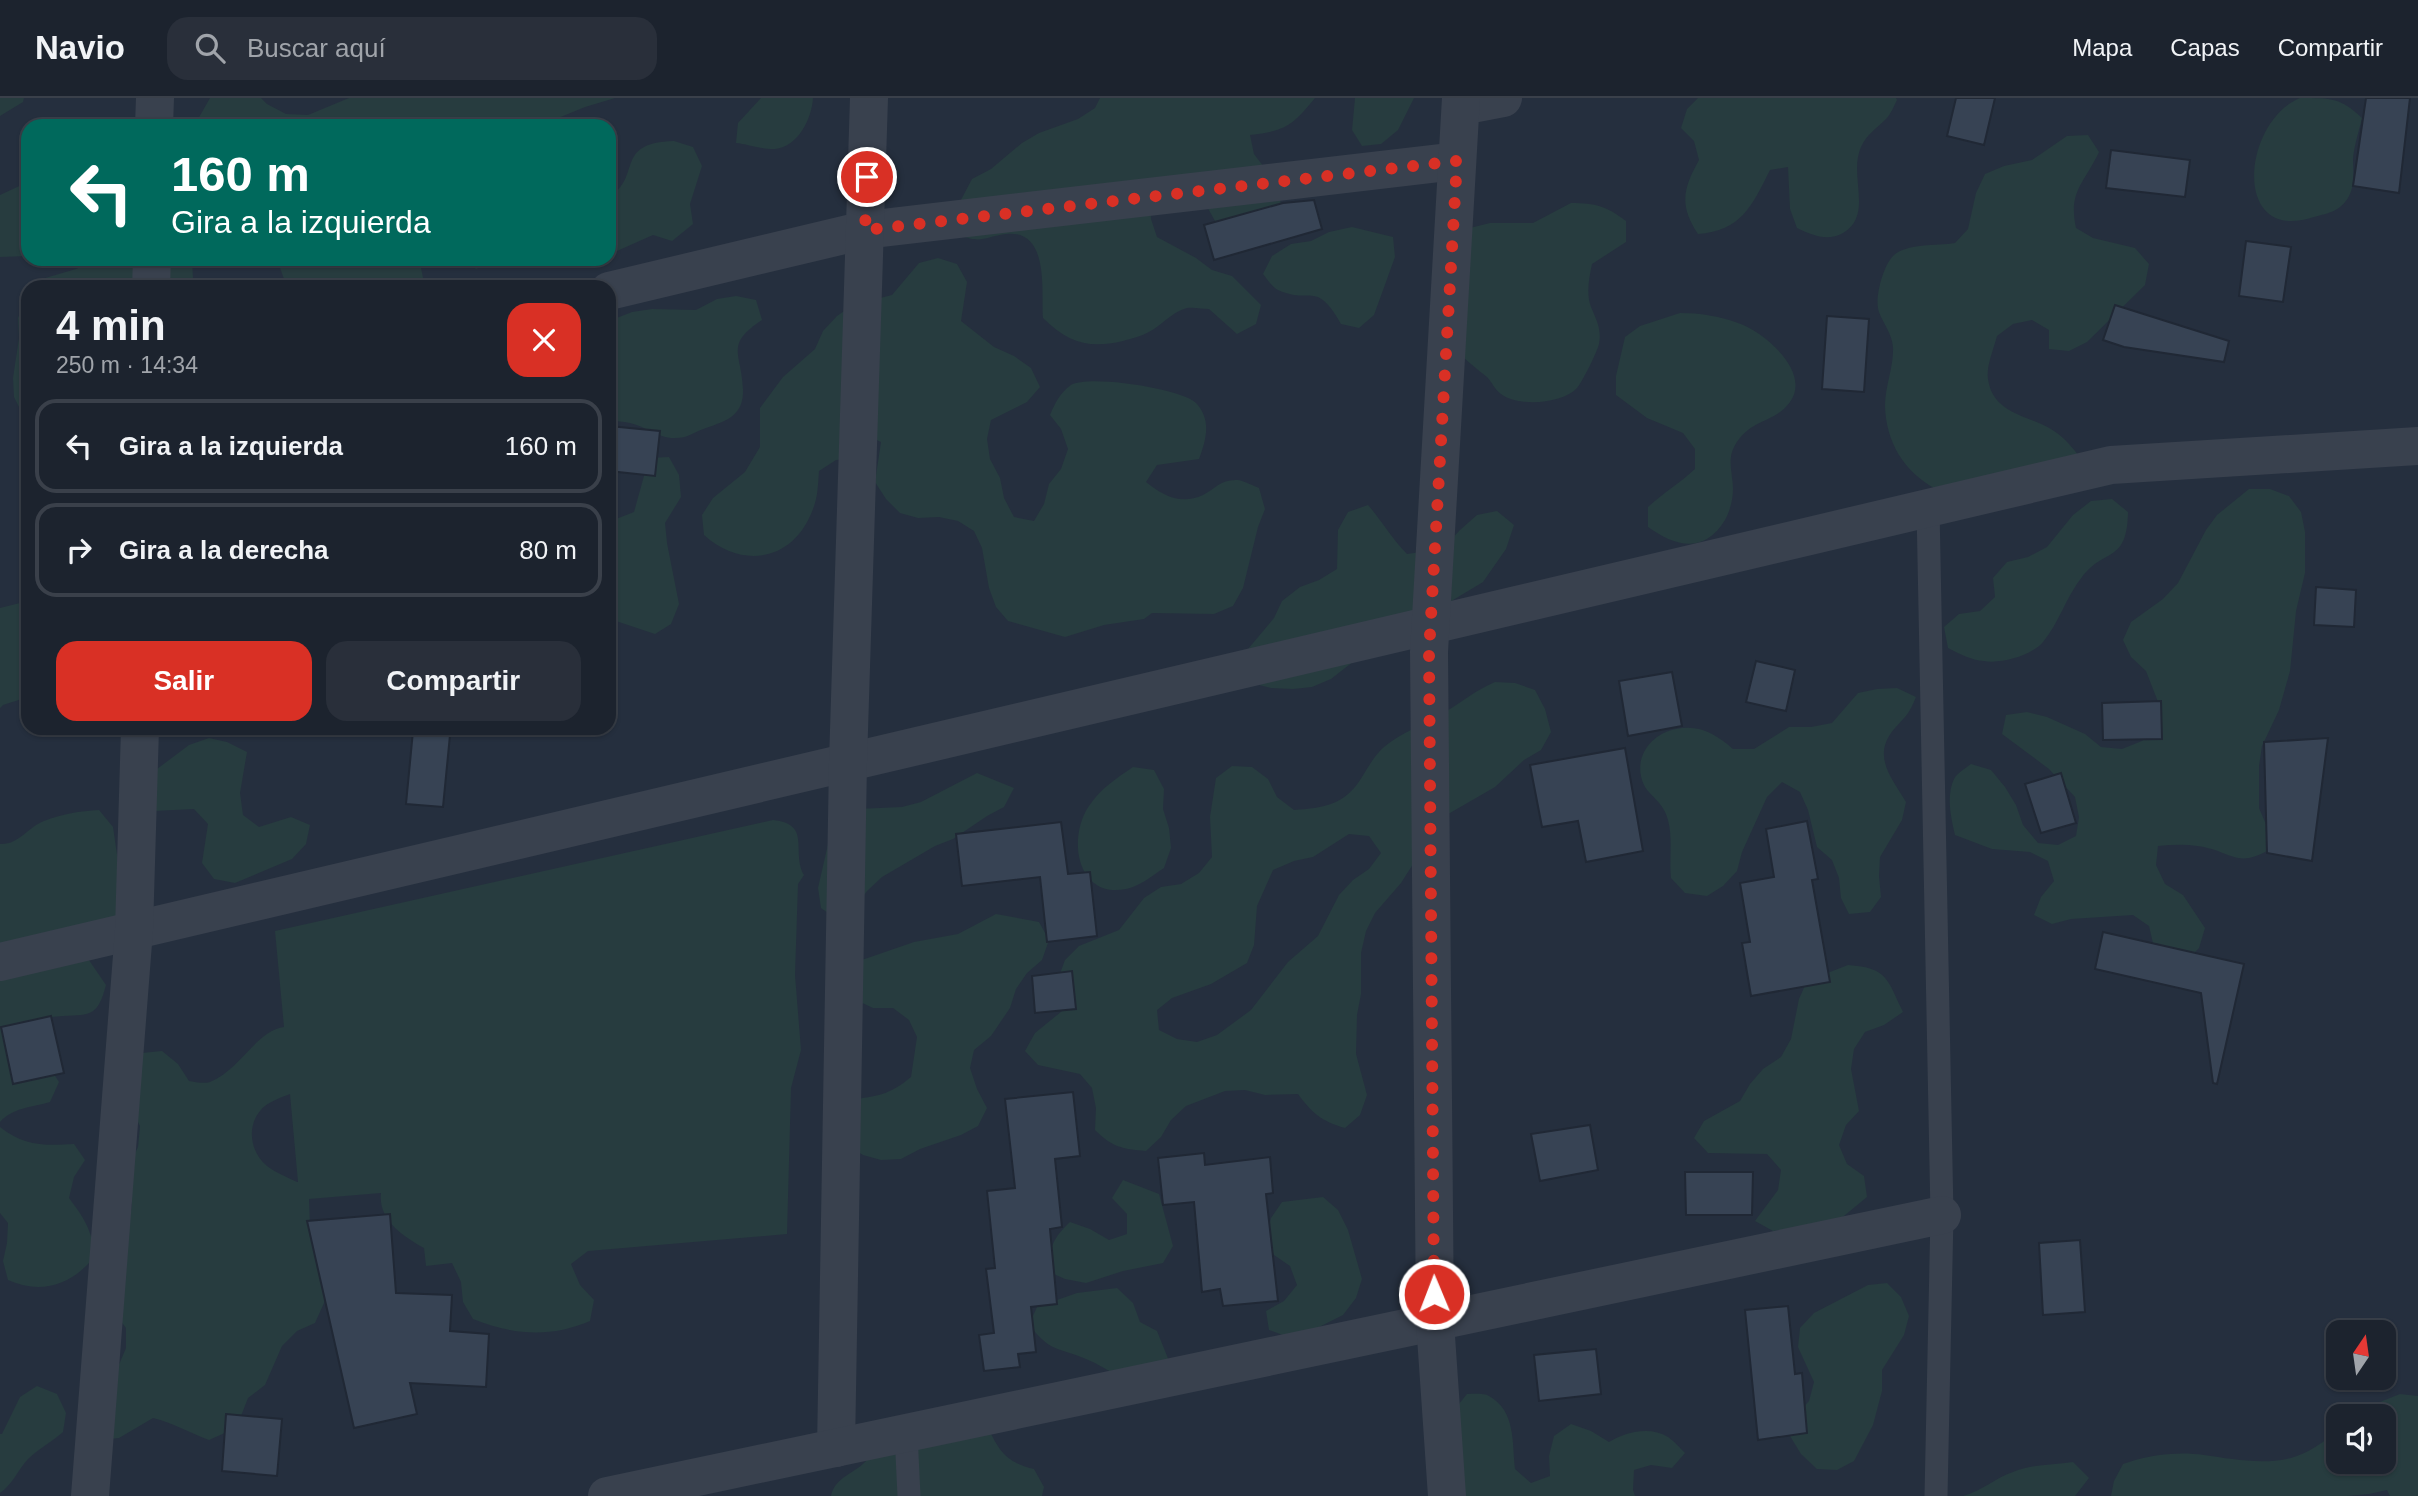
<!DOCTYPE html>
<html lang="es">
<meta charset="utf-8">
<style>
:root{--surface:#1c232e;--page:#292f3a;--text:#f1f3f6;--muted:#a0a4aa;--line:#3a404a;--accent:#d93025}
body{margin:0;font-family:Helvetica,sans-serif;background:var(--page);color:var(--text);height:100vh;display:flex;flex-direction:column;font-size:26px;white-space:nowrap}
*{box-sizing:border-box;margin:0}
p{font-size:23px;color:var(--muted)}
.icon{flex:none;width:38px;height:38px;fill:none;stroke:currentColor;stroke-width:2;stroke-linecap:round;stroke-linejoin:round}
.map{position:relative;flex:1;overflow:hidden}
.details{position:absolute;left:21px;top:182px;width:595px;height:455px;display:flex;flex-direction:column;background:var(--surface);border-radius:21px;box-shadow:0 2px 5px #0004,0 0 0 2px var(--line)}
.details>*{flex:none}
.hud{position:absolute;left:21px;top:21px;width:595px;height:147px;border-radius:21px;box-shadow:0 2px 5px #0004,0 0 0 2px var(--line);background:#00695c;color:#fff;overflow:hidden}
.needle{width:46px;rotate:13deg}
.tools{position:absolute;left:2326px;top:1222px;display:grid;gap:14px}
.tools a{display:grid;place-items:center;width:70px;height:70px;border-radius:14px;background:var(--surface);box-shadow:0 2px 5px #0004,0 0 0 2px var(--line);font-size:35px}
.pin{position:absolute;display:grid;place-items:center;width:60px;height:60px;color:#fff;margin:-30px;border:4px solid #fff;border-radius:50%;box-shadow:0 2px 7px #0007}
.me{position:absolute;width:77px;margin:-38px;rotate:359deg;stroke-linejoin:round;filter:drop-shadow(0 0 5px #0008)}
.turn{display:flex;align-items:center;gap:24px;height:147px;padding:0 35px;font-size:32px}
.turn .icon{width:91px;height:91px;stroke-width:2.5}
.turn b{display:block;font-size:49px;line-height:60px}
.round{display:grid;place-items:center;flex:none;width:74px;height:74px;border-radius:21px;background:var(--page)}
.headline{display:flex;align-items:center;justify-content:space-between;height:119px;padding:0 35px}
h1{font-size:42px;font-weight:600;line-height:52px}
.primary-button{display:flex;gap:14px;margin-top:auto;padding:14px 35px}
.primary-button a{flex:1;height:80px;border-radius:21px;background:var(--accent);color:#fff;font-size:28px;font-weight:600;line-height:80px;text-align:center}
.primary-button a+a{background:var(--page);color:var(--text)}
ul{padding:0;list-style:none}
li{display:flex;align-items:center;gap:21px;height:94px;margin:0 14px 10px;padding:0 21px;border:4px solid var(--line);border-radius:21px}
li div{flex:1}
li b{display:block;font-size:26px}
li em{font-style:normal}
header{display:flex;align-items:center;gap:42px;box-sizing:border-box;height:98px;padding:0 35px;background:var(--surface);border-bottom:2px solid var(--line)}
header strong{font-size:33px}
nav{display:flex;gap:38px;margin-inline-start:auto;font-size:24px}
.search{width:490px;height:63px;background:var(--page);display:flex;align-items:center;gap:18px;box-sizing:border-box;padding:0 24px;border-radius:21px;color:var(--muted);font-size:26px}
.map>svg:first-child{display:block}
.green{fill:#273c3f;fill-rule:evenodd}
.building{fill:#374354;stroke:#202835;stroke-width:2}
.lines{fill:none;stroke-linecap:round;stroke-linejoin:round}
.service{stroke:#39414e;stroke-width:23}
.minor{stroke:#39414e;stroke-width:38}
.route{stroke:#d93025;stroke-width:12;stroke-dasharray:0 21.6}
</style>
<header>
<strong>Navio</strong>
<div class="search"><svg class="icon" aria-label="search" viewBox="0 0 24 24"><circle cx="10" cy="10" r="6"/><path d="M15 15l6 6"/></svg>Buscar aquí</div>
<nav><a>Mapa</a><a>Capas</a><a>Compartir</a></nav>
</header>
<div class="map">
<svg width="2418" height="1398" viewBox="0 0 2418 1398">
<rect width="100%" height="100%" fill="#252f3e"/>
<!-- green -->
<g class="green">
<path d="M0 0H24L23 4 0 18Z"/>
<path d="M210 0H261L267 6 286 16 308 17 349 0H615L585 9 546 25 508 22 467 24 463 28H194Z"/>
<path d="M761 0H813C812 20 798 49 775 51 764 52 747 46 736 45L738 25Z"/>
<path d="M1100 0H1315C1293 27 1286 33 1250 37L1254 56 1279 89 1281 109 1233 134 1215 123 1205 105 1150 101 1151 121 1157 139 1196 160 1212 172 1232 178 1261 207 1256 226 1237 236 1209 211C1203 211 1194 209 1187 210 1175 213 1164 224 1154 231 1145 237 1134 240 1123 243 1089 251 1068 245 1043 220 1041 194 1050 131 1006 136 983 139 983 146 959 137L953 117 972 81 991 71 1022 45 1039 35 1078 21 1095 10Z"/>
<path d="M1355 0H1414L1398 32 1381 46 1362 48 1352 32Z"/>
<path d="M1698 0H1896L1897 2C1894 8 1891 16 1886 21 1876 31 1867 36 1861 49 1848 78 1874 117 1843 135 1827 144 1812 137 1797 130L1790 111 1788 69 1770 72C1752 108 1741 133 1698 136 1679 107 1683 91 1699 62L1694 43 1681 30 1687 11Z"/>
<path d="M2300 0C2332 0 2341 0 2362 20 2359 33 2354 48 2353 61 2353 74 2355 87 2349 98 2341 113 2329 115 2314 119 2231 147 2242 24 2300 0Z"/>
<path d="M2088 37 2099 54C2084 86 2068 93 2076 130L2093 140 2135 150 2149 166 2145 187 2087 244 2069 253 2049 251V232L2032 222 2013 226 1997 238C1994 250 1986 268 1988 281 1993 317 2030 317 2054 333 2066 341 2073 350 2081 361L1936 391C1904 374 1886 344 1885 308 1885 288 1894 268 1893 249 1892 236 1883 225 1879 214 1874 201 1883 168 1893 158 1906 145 1937 148 1955 145L1968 131 1976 95 1985 76 2004 68 2032 62 2067 38Z"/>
<path d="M674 43 693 49 702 68 690 106 693 126 672 143 653 137 617 153 609 152V99C643 78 613 45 674 43Z"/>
<path d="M28 84V158L0 159V97Z"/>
<path d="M1571 105C1596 105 1606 108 1626 123V144L1592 166C1589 181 1586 195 1591 209 1596 221 1602 231 1599 246 1597 254 1583 283 1577 290 1563 306 1517 309 1501 296 1495 292 1492 284 1487 279 1477 271 1468 264 1458 254L1470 130 1490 125H1533Z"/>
<path d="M1352 129 1393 139 1395 159 1374 217 1359 230 1341 226C1316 181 1310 207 1278 192 1272 189 1267 181 1263 176L1272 158 1291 146 1311 143 1329 134Z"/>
<path d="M938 160 957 166 967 184 961 223 994 249 1014 258 1031 270 1040 289 1027 304 991 322 987 341 990 361 1000 380 1004 400 1014 419 1034 423 1044 406 1049 386 1061 371 1068 351 1061 331 1050 317C1055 305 1060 295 1071 287 1089 276 1183 291 1196 305 1212 322 1206 342 1199 361L1157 367 1146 384C1163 398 1181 407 1203 397 1216 390 1221 381 1238 382 1245 383 1253 388 1259 390L1265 411 1258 429 1243 490 1233 508 1214 516 1152 515 1144 521 1104 527 1065 539 1008 523 996 509 989 490 982 450 974 433 958 423 939 419 918 420 900 415 886 401 875 384 881 344 870 339 856 360 836 362 819 373C818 386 818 399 813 411 794 463 743 472 704 437L702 417 713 400 745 374 760 349V310L783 279 815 251 823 233 837 218 853 207 892 197 919 165Z"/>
<path d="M97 161H192L193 180 189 189H32L35 183 76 171Z"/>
<path d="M270 161H483L477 171C453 161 443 158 421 170L425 189H287L280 170Z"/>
<path d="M28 195V319L23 317 14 299 13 280 19 240 18 220Z"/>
<path d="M736 198 756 202 762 222C724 247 742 255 743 291 744 318 726 323 706 330 691 335 688 341 671 340 655 338 644 328 630 325 623 323 616 324 609 322V223L632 214 652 211 696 212 717 201Z"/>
<path d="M1680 215C1700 215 1719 218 1738 225 1763 233 1812 274 1790 304 1773 327 1751 319 1734 349 1727 362 1733 377 1733 391 1733 401 1730 413 1725 422 1704 456 1676 449 1648 429V409C1663 395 1680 385 1695 371V351L1683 335 1647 320 1616 297V278L1625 239 1640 228Z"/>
<path d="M669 359 679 377 681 399 665 425 667 445 679 506 671 526 655 536 616 523 609 516V419L616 421 634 414 649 360Z"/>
<path d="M2249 391H2270L2289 398 2301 414 2305 434V475L2296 513 2290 573 2279 612 2262 648 2259 668V710L2268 731 2270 751C2236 772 2231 752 2197 748 2184 746 2171 747 2158 748L2156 767 2165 786 2183 797 2205 830 2199 850 2185 864 2153 845 2149 828 2133 817 2071 821 2052 826 2034 817 2041 799 2054 783 2048 763 2030 754 1992 751 1955 737C1951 720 1946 698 1954 681 1957 675 1966 670 1971 666L1991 672 2005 689 2016 707 2023 727 2038 745 2058 747 2076 738 2079 719 2075 699 2049 671 2002 636 2006 617 2027 614 2047 619 2085 636 2101 649 2122 651 2142 643 2156 629 2160 609 2146 573 2131 559 2123 542 2131 524 2163 501 2178 485 2206 432 2217 417Z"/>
<path d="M2112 401 2128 414C2127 466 2105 449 2082 479 2066 499 2059 525 2043 544 2031 558 2001 566 1984 563 1971 562 1960 556 1948 550L1944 529 1959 516 1980 513 1995 499 1993 480 2007 464 2028 459 2047 449 2073 417 2091 403Z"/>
<path d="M1368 407C1382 423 1392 441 1407 456L1428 453 1446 447 1460 432 1477 417 1497 413 1514 427 1506 451 1483 484 1363 556 1331 581 1312 589 1293 591 1271 590 1251 585 1248 551 1274 520 1282 503 1300 489 1319 482 1337 471 1338 432 1348 414Z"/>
<path d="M28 503V599L3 607 0 610V510Z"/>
<path d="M1495 584 1515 585 1535 592 1545 611 1551 634 1541 652 1524 662 1495 689 1443 719 1401 785 1375 815 1366 833 1361 855V896L1357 917 1356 956 1367 997 1360 1017 1345 1030C1321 1023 1312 1015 1298 996L1265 997 1245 992 1225 993 1186 1008 1171 1022 1161 1039 1146 1053C1122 1051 1112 1049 1095 1032L1096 1010 1092 990 1080 976 1038 967 1025 953 1035 935 1067 909 1074 892 1058 881 1065 862 1079 848 1119 832 1144 800 1161 789 1181 786 1199 775 1212 759 1210 719 1216 680 1232 668 1252 669 1268 681 1277 699 1294 712C1324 710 1345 707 1362 679 1369 668 1374 658 1384 649 1399 636 1427 625 1445 614 1462 604 1476 592 1495 584ZM1349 736 1369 738 1381 755 1369 771 1353 782 1339 797 1318 838 1288 864 1251 912 1217 937 1197 944 1177 941 1159 932 1157 912 1172 900 1211 886 1247 865 1254 847 1257 808 1273 772 1294 763 1313 759Z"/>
<path d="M1897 590 1916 599C1909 616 1907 617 1895 630 1871 657 1891 679 1906 704L1902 722 1880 759 1879 778 1881 799 1870 814 1849 816 1841 800 1839 780 1832 762 1817 749 1808 712 1800 694 1782 684 1767 699 1742 754 1737 773 1723 788 1707 798 1685 795 1671 780C1669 761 1673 741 1668 722 1663 703 1650 699 1644 687 1632 661 1650 636 1676 631 1699 626 1716 636 1733 651H1754L1789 629H1811L1832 625 1858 595 1877 591Z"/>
<path d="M209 640 227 644 247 654 240 695 243 717 259 729 291 719 310 727 306 746 292 761 235 785 214 781 202 765 208 726 194 711 154 713 157 671 189 647Z"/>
<path d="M1133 669 1154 672 1164 691 1163 711 1169 730 1171 750 1164 770C1153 777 1139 789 1126 791 1077 801 1067 740 1089 708 1100 691 1117 680 1133 669Z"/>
<path d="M977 675 1014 690 1004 709 987 718 953 741 935 748 882 779 867 793 854 811 838 822 821 810 818 790 831 733 857 711 902 709 921 704Z"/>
<path d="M99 712 113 729 125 811 82 852 106 887C98 917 92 917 63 918 49 919 36 921 23 924L15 942 48 967 59 984 50 1004C30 1010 14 1009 0 1024V746C19 747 28 729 44 723 62 716 80 713 99 712Z"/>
<path d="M773 722C812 726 791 753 804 777L798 786 795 877 801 952 791 990 787 1136 588 1153 571 1166 580 1187 594 1202 590 1223C551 1240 512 1237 473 1221L463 1204 461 1184 452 1165 426 1168 424 1150C403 1138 378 1122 381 1095L309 1101 310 1128 328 1186 324 1205 315 1225 297 1233 282 1248 265 1287 248 1300 241 1318 227 1334 209 1342C190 1335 173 1325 153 1320L119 1340 101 1342 118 1269 126 1250V1230L114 1214 132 1107 127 1088 129 1068 138 1049 140 1028 131 1010 142 955 162 953 178 966 189 983C195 984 204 986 210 984 240 972 256 933 284 929L275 833ZM290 996 298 1084H297C287 1079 276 1075 267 1068 251 1055 246 1030 260 1013 267 1004 280 1000 290 996Z"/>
<path d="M996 816 1039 824 1049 842 1042 862 1027 875 1016 891 1010 910 991 938 974 952 970 970 977 991 987 1010 978 1028 961 1037 920 1051 901 1061 881 1062 863 1057 846 1046 856 1001C880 998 892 995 911 979L917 939 909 922 893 910H873L856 902V864L914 844 958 836Z"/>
<path d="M1848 867C1888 870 1887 881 1903 914L1884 927 1865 934 1854 951 1851 971 1859 1013 1846 1027 1839 1047 1847 1066 1864 1078 1867 1099 1833 1127 1773 1133 1755 1123 1778 1092 1781 1072 1767 1056 1708 1055 1694 1040 1704 1023 1740 1003 1750 986 1763 971 1781 959 1791 941 1799 901 1807 883Z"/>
<path d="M0 1029C24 1048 44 1048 74 1046L85 1062 74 1079 69 1100C84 1120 92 1132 95 1158 72 1187 42 1197 8 1182L3 1163 7 1145 8 1125 0 1115Z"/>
<path d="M1123 1082 1159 1096 1173 1148 1163 1165 1123 1173 1086 1185 1065 1181 1047 1173C1050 1149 1053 1140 1070 1124L1090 1131 1109 1142 1127 1136V1116L1112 1100Z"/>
<path d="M1323 1099 1338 1112 1348 1132 1362 1181 1356 1200 1343 1217 1307 1235 1288 1239 1269 1232 1266 1213 1284 1203 1297 1187 1290 1168 1274 1157 1266 1140 1271 1120 1282 1104Z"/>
<path d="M1887 1185 1901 1199 1909 1218 1904 1237 1882 1272V1293L1873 1327 1854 1363 1837 1372 1817 1371 1801 1356 1790 1338 1795 1319 1809 1303 1814 1284 1798 1249 1800 1230 1814 1215 1868 1187Z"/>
<path d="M1117 1190 1133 1205 1140 1224 1157 1233 1169 1263 1117 1277C1105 1271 1093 1263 1081 1259 1052 1248 1051 1253 1029 1227L1037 1209 1077 1195Z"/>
<path d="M37 1288 57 1296 66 1315 63 1334C52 1344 38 1351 28 1361 18 1372 12 1387 0 1395V1336H2L20 1299Z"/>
<path d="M1467 1296C1474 1296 1484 1295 1489 1298 1516 1313 1512 1345 1515 1371L1531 1385 1550 1378 1549 1358 1554 1338 1571 1326 1591 1333 1609 1344C1626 1334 1650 1328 1668 1339 1674 1343 1680 1350 1685 1355L1672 1370 1651 1367 1634 1372 1633 1392 1635 1398H1457L1454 1312Z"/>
<path d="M2400 1296 2418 1298V1398H2390L2387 1392 2369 1396 2347 1398H2111L2114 1383 2123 1366C2148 1357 2177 1353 2204 1357 2232 1361 2262 1367 2291 1360 2309 1355 2323 1344 2338 1333V1363H2384V1318H2358L2380 1304Z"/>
<path d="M988 1330C1000 1354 1006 1364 1034 1371L1044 1389 1042 1398H831C835 1379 854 1376 866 1363 870 1359 873 1354 877 1350Z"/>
<path d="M2073 1364 2089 1380 2075 1398H1963C1982 1393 1995 1380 2013 1374 2032 1366 2053 1367 2073 1364Z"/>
</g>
<!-- building -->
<g class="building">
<path d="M1956 0H1995L1984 47 1947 38Z"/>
<path d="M2366 0H2410L2399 95 2353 88Z"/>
<path d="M2111 52 2190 62 2185 99 2106 90Z"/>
<path d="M1314 102 1322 131 1214 162 1204 127 1283 105Z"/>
<path d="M2246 143 2291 149 2283 204 2239 198Z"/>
<path d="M2115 207 2229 243 2224 264 2124 249 2103 242Z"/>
<path d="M1827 218 1869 221 1864 294 1822 291Z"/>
<path d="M609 328 660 333 655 378 609 373Z"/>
<path d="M2316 489 2356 492 2354 529 2314 527Z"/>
<path d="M1756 563 1795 572 1786 613 1746 604Z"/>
<path d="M1672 574 1682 628 1628 638 1619 583Z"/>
<path d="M2161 603 2162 641 2103 642 2102 605Z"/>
<path d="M413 633 450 637 443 709 406 706Z"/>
<path d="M2328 640 2312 763 2267 755 2264 644Z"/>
<path d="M1625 650 1643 753 1586 764 1578 723 1542 729 1530 667Z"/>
<path d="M2061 675 2076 725 2041 735 2025 686Z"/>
<path d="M1807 723 1818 781 1812 782 1830 884 1751 898 1742 845 1750 844 1740 785 1774 779 1766 731Z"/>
<path d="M1061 724 1068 776 1090 774 1097 838 1047 844 1040 779 962 788 956 736Z"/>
<path d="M2103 834 2244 866 2217 986 2213 985 2201 895 2095 871Z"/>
<path d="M1072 873 1076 911 1035 915 1032 878Z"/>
<path d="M51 918 64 975 13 986 1 929Z"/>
<path d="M1073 994 1080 1058 1055 1061 1062 1129 1050 1131 1057 1206 1031 1209 1036 1254 1018 1256 1020 1269 984 1273 979 1237 994 1235 986 1171 995 1170 987 1093 1015 1090 1005 1001Z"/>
<path d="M1590 1027 1598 1072 1540 1083 1531 1036Z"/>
<path d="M1204 1055 1205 1067 1270 1059 1273 1095 1266 1096 1278 1203 1223 1208 1220 1191 1202 1194 1194 1104 1163 1107 1158 1060Z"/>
<path d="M1685 1074H1753L1752 1117H1686Z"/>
<path d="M390 1116 396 1195 452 1197 450 1233 489 1236 486 1289 410 1285 417 1316 354 1330 307 1123Z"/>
<path d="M2080 1142 2085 1214 2043 1217 2039 1145Z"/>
<path d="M1788 1208 1795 1276 1802 1275 1807 1335 1758 1342 1745 1212Z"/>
<path d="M1596 1251 1601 1296 1539 1303 1534 1257Z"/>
<path d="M226 1316 282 1321 277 1378 222 1373Z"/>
</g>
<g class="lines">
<!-- service -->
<g class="service">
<path d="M1928 410 1942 1117 1936 1398"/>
<path d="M906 1335 909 1398"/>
</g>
<!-- minor -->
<g class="minor">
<path d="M1461 8 1503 0"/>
<path d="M154 28 155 0"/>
<path d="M151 189 152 161"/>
<path d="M609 193 865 132 1457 63"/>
<path d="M0 864 2111 367 2418 348"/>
<path d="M836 1350 848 664 869 0"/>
<path d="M90 1398 134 832 140 630"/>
<path d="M607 1398 1942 1117"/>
<path d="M1447 1398 1435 1224 1429 554 1461 0"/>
</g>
</g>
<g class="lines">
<!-- route -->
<path class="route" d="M867 79 865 132 1457 63 1429 554 1434 1196"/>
</g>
</svg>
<div class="tools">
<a><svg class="needle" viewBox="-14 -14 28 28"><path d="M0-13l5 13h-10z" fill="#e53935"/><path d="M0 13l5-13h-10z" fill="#a0a4aa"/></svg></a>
<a><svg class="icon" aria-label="sound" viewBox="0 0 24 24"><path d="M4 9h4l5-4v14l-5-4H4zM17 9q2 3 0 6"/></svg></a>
</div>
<div class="pin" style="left:867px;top:79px;background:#d93025"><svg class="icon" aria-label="arrive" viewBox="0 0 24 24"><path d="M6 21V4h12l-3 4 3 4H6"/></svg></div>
<svg class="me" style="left:1434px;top:1196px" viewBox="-20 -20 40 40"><circle r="17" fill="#d93025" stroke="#fff" stroke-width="3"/><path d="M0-11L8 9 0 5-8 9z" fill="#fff"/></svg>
<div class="hud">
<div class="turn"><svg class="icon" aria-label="left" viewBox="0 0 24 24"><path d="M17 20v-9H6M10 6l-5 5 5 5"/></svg><div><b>160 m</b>Gira a la izquierda</div></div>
</div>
<section class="details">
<div class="headline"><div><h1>4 min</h1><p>250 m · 14:34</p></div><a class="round" style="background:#d93025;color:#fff"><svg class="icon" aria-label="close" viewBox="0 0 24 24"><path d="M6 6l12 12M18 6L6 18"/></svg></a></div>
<ul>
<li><svg class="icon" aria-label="left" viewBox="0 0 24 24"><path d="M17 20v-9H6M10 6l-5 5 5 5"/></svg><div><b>Gira a la izquierda</b></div><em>160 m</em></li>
<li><svg class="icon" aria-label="right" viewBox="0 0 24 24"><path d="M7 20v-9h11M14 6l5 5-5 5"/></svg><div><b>Gira a la derecha</b></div><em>80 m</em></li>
</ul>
<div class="primary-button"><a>Salir</a><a>Compartir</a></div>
</section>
</div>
